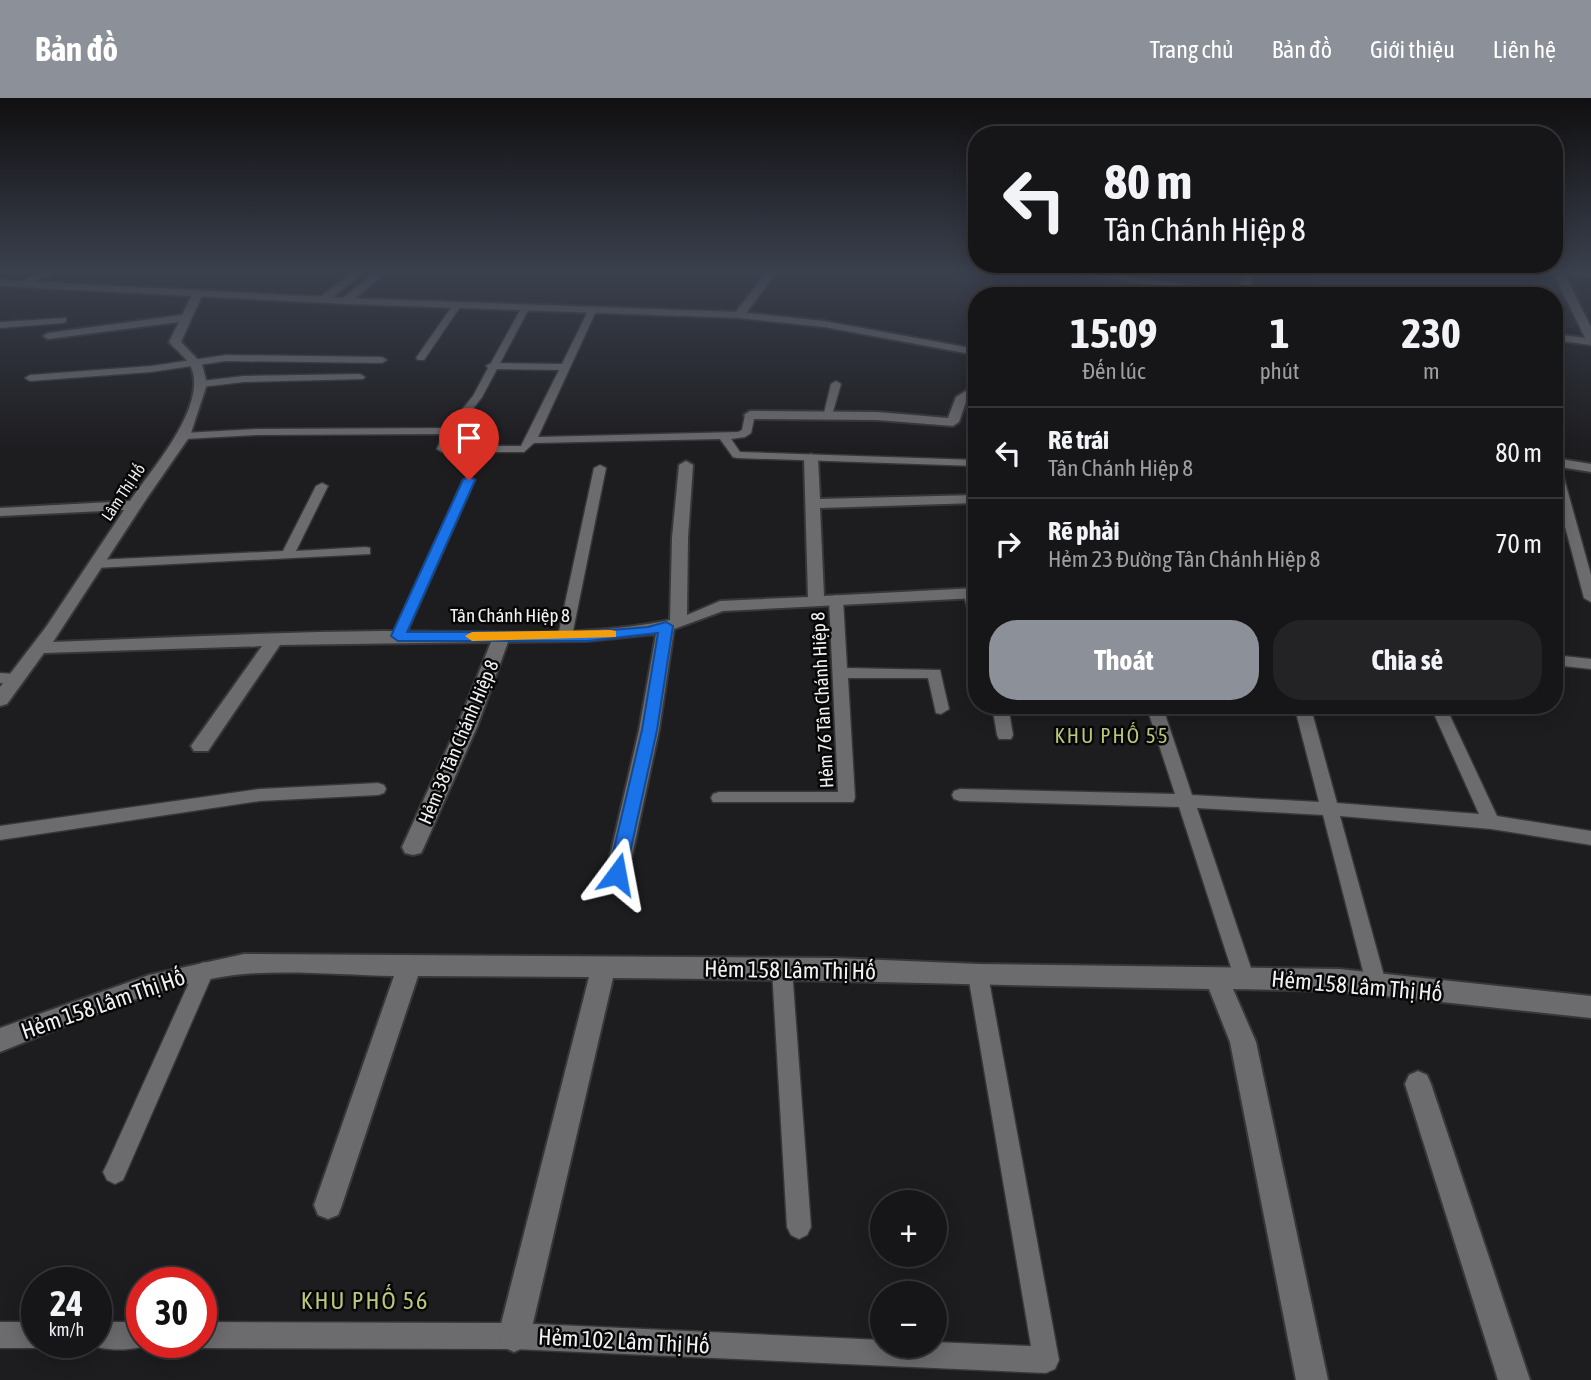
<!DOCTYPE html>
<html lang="vi">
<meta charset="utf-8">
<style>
:root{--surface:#161517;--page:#232224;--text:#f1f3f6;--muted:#9e9fa1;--line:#353436;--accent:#8c9099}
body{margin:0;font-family:"Asap Condensed",sans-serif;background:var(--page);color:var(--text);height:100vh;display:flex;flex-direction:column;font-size:26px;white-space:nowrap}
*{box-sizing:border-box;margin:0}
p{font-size:23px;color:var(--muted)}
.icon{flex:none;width:38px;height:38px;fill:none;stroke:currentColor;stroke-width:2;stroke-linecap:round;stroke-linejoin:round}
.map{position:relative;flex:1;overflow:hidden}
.drawer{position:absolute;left:968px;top:189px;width:595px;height:427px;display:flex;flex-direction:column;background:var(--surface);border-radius:28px;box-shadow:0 4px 18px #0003,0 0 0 2px var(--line)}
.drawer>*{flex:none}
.guide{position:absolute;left:968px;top:28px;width:595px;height:147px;border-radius:28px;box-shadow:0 4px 18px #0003,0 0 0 2px var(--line);background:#161517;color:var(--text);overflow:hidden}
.controls{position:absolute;left:870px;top:1092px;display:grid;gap:14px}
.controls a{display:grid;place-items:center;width:77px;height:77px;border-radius:50%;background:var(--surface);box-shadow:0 4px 18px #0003,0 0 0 2px var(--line);font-size:35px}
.speed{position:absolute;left:21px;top:1169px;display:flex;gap:14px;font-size:35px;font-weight:700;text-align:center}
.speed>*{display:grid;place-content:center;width:91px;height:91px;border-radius:50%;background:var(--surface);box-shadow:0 4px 18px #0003,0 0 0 2px var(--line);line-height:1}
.speed small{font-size:18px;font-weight:400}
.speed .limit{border:10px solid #d22;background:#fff;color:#111}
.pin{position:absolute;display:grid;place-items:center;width:60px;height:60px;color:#fff;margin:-72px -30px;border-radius:50% 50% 50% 0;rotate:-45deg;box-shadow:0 0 7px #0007}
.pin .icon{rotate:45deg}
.me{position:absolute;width:77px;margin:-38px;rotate:13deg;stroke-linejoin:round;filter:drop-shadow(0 0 5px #0008)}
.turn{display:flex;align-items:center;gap:24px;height:147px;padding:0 21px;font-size:32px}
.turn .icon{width:91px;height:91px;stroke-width:2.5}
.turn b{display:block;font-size:49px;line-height:60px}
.eta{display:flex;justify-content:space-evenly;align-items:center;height:119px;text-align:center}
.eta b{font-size:42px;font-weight:700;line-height:49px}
.action{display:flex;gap:14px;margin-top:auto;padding:14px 21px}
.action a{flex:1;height:80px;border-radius:28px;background:var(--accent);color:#fff;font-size:28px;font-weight:700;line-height:80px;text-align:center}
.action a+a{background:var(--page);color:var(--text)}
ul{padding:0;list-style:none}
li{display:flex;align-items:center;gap:21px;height:91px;padding:0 21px;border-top:2px solid var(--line)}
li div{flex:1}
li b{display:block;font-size:26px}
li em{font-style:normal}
header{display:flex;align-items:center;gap:42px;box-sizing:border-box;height:98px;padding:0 35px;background:var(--accent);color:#fff}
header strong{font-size:33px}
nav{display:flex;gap:38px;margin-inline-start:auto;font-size:24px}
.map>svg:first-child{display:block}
.built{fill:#27242c}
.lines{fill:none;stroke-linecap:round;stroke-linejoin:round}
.service-casing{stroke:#373638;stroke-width:3}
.minor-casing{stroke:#373638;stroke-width:4}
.tertiary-casing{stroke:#373638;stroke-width:4}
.service{fill:#6c6b6e;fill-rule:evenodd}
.minor{fill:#6c6b6e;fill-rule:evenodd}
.tertiary{fill:#6c6b6e;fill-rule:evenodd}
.route{fill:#1a73e8;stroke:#114b97;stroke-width:2}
.slow{fill:#f59e0b}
.labels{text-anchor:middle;stroke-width:5;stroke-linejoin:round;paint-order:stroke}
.far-street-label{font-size:16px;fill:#f1f1f3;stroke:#070708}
.street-label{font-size:19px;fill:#f1f1f3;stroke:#070708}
.neighbourhood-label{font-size:21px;letter-spacing:2px;fill:#bbc77a;stroke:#070708}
.near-street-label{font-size:23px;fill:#f1f1f3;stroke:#070708}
.near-neighbourhood-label{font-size:24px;letter-spacing:2px;fill:#bbc77a;stroke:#070708}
</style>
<header>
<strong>Bản đồ</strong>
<nav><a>Trang chủ</a><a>Bản đồ</a><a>Giới thiệu</a><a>Liên hệ</a></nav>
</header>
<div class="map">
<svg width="1591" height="1282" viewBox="0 0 1591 1282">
<rect width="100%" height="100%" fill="#1d1c1f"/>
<!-- built -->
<path class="built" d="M1314 174H1508L1545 179 1556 182 1580 228 1572 230 1554 228V198H1316Z"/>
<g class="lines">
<!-- service casing -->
<g class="service-casing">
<g id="service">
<path d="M455 204 462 206 424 262H418L416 260Z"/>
<path d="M523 207 530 209 500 265 562 266 589 211 593 208 597 211 538 339 738 334 742 332 745 317 750 314 755 317 751 335 745 339 731 341 740 354 976 362V368L737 360 733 359 720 341 534 345 524 354H442L437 351 443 336 257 337 184 341 179 338 184 335 257 331 447 330 473 298 488 270 486 268 491 265ZM497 271 559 272 521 348H449L455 334 482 299Z"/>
<path d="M66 220V224L63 225 0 230V224Z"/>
<path d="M226 257 382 259 387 262 382 265 226 263 151 274 30 283 25 280 30 277 151 268Z"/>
<path d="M360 276 365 279 363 281 244 284 201 289 196 286 201 283 244 278Z"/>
<path d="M836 283 841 286 832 317 823 319 831 286Z"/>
<path d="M1554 363 1560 366 1591 477V504L1584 500 1554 387Z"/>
<path d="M600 367 606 370 572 538 565 542 558 538 594 370Z"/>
<path d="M469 379 475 382 405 539 403 542H393L391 539 463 382Z"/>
<path d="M322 385 328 388 296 453 366 449 370 450V456L95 470 89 466 95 462 283 453 316 388Z"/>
<path d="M970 491 976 495V519L969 515 963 495Z"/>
<path d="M836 497 843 501 847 570 940 572 949 611 941 616 936 615 928 580H848L855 700 853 704H713L711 700 713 696 719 694H838L829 501Z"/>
<path d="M1554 557 1591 561V571L1554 567Z"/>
<path d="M0 575 16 576 23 581 16 586 0 585Z"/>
<path d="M992 607H1008L1013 637 1011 641H999L997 637Z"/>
<path d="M1146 607H1162L1192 697 1319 704 1294 607H1310L1337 705 1479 716 1430 607H1445L1497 718 1591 733V747L1491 731 1340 718 1386 885 1383 891 1376 894 1369 891 1366 885 1323 717 1197 710 1254 879 1251 885 1244 888 1237 885 1234 879 1179 709 960 703 954 701 952 697 954 693 960 691 1175 696Z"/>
<path d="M378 685 384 687 386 691 384 695 378 697 260 703 0 742V728L260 691Z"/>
<path d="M782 862 789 865 792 871 811 1129 807 1137 799 1141 791 1137 787 1129 772 871 775 865Z"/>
<path d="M204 864 211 867 214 873 123 1082 115 1086 107 1082 103 1074 107 1066 197 867Z"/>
<path d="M978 868 985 871 988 877 1059 1262 1055 1271 1046 1275 514 1251 201 1250 192 1246 191 1244H201V1224L514 1225 882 1242V1248H934V1244L1031 1248 968 877 971 871Z"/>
<path d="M0 1224H37V1244H47L46 1246 37 1250H0Z"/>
<path d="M96 1224H142V1244H152C139 1254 99 1254 86 1244H96Z"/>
</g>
</g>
<!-- minor casing -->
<g class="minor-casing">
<g id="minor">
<path d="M40 174H53L27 188 19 186Z"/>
<path d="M353 174H364L327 204H319V200Z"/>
<path d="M375 174H386L350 205H342V201Z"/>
<path d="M767 174H777L743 219H735V215Z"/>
<path d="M1065 174H1094L1239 194 1244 174H1254L1249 195 1255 198H1226Z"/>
<path d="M1553 174H1563L1591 229V247L1554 242V236L1585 240Z"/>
<path d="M1564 174H1591V180Z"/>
<path d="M194 193 203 195 181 244 202 266 207 286 190 338 147 400 53 544C163 540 273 534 383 533 476 533 579 541 670 522L672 440 679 367 686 363 693 367 688 440 687 517 720 503 808 499 804 360 811 356 818 360 820 401 976 397V405L820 410 824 498 976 490V500L723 513 674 531 659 632 628 776 625 782 617 785 609 782 606 776 639 632 656 536 587 543 508 544 477 629 424 749 421 755 413 757 405 755 402 749 457 629 491 544 280 547 208 653H194L191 648 262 548 44 555 7 606 0 608V589L46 529 124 412 0 418V410L130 403C151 372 208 308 191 269 187 260 176 252 169 244L179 224 48 241 43 238 48 235 182 217Z"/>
<path d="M972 285H976V297L966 304 959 324 953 328 877 322 750 321 744 317 750 313 877 314 948 320 956 299 969 291Z"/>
<path d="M244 856 836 860 978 866 1339 871 1591 898V920L1339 893 1233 891 1256 944 1328 1282H1296L1230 944 1209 891C1010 888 812 881 613 880L530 1238 525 1249 514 1254 503 1249 498 1238 589 879 418 878 342 1107 338 1117 328 1121 318 1117 314 1107 394 878C345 877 292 872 244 876 162 884 76 924 0 954V930L149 877Z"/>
<path d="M1418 973 1427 977 1431 986 1530 1282H1498L1405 986 1409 977Z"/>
</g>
</g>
<!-- tertiary casing -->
<g class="tertiary-casing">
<g id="tertiary">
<path d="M0 182 346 200 739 214 824 223 976 251V257L824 229 739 220 346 206 0 188Z"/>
<path d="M1554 360 1591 366V374L1554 368Z"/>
</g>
</g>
<!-- service -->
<use href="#service" class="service"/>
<!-- minor -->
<use href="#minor" class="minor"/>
<!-- tertiary -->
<use href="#tertiary" class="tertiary"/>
</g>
<!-- sky -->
<linearGradient id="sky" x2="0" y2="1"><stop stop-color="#100f11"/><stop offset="0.49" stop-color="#3a404d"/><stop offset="1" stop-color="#3a404d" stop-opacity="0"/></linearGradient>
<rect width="1591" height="354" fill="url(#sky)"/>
<!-- route -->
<path class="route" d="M469 378 475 382 407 534H587L648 529 666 524 673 528 657 632 624 782 617 784 611 782 608 776 642 632 658 535 587 543H398L391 538 463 382Z"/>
<!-- slow -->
<path class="slow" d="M611 532 616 533V539L472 543 465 538 472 534Z"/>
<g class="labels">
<!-- far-street labels -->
<g class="far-street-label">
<text transform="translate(123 394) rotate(-56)" y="6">Lâm Thị Hố</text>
</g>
<!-- street labels -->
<g class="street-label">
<text x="510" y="524">Tân Chánh Hiệp 8</text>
<text transform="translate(822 602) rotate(-93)" y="7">Hẻm 76 Tân Chánh Hiệp 8</text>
<text transform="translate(458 644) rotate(-67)" y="7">Hẻm 38 Tân Chánh Hiệp 8</text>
</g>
<!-- neighbourhood labels -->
<g class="neighbourhood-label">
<text x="1112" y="645">KHU PHỐ 55</text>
</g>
<!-- near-street labels -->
<g class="near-street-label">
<text transform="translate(790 872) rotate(1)" y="8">Hẻm 158 Lâm Thị Hố</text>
<text transform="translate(1357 888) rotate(5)" y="8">Hẻm 158 Lâm Thị Hố</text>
<text transform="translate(103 906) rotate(-19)" y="8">Hẻm 158 Lâm Thị Hố</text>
<text transform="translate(624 1243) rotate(3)" y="8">Hẻm 102 Lâm Thị Hố</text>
</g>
<!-- near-neighbourhood labels -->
<g class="near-neighbourhood-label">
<text x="365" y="1211">KHU PHỐ 56</text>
</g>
</g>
</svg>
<div class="controls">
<a>+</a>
<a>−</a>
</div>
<div class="speed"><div>24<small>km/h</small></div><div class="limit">30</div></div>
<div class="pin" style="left:469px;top:382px;background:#d93025"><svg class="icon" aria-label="arrive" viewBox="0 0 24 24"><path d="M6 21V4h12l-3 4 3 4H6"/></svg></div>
<svg class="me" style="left:617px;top:776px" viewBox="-20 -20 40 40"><path d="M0-17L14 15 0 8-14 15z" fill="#1a73e8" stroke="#fff" stroke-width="4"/></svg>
<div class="guide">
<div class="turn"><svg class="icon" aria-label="left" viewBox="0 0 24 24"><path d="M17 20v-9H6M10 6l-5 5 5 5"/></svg><div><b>80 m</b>Tân Chánh Hiệp 8</div></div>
</div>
<section class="drawer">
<div class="eta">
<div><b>15:09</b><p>Đến lúc</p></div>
<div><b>1</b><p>phút</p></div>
<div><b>230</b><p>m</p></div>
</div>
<ul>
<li><svg class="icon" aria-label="left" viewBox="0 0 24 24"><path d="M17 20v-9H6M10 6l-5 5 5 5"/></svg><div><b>Rẽ trái</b><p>Tân Chánh Hiệp 8</p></div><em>80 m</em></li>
<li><svg class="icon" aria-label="right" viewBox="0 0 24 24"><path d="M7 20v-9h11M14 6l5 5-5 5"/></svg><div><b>Rẽ phải</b><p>Hẻm 23 Đường Tân Chánh Hiệp 8</p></div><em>70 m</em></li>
</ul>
<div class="action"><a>Thoát</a><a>Chia sẻ</a></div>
</section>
</div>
